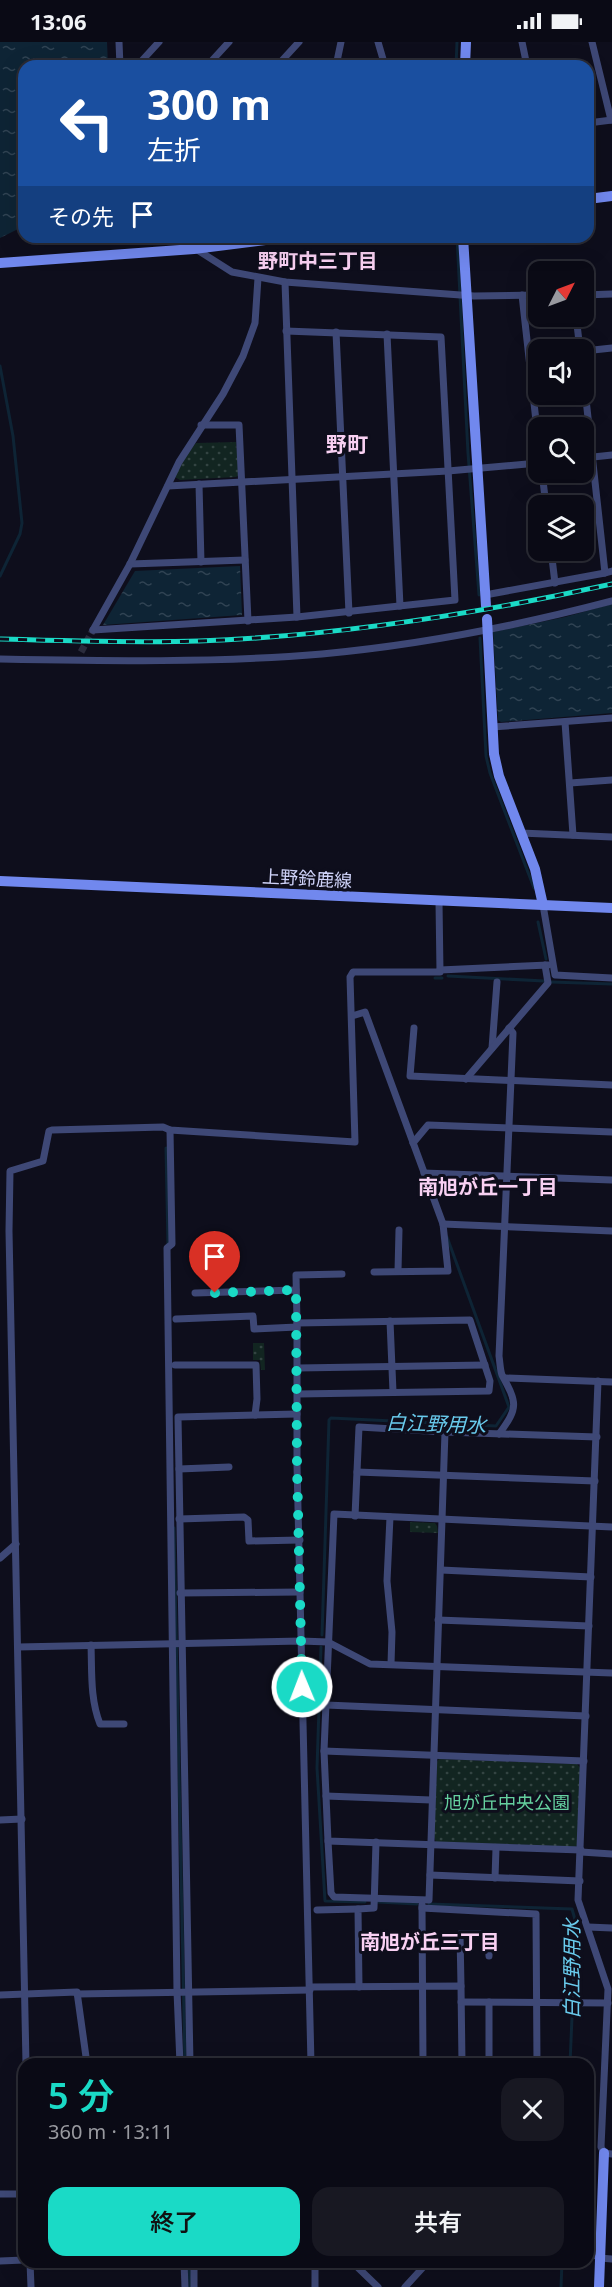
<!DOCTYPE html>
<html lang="ja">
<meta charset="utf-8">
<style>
:root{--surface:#0a0a15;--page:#181822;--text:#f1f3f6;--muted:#999aa0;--line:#2a2b34;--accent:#1adac6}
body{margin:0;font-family:"Noto Sans","Noto Sans JP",sans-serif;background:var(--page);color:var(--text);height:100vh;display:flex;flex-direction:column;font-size:22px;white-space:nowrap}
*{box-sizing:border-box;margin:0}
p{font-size:20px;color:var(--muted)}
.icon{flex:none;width:33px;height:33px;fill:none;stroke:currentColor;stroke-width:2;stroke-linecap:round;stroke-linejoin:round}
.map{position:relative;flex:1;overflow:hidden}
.drawer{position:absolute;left:18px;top:2016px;width:576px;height:210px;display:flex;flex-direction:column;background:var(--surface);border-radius:18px;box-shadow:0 6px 24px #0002,0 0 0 2px var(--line)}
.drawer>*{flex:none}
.guide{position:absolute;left:18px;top:18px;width:576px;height:183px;border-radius:18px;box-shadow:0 6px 24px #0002,0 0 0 2px var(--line);background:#1a4fa0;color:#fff;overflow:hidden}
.needle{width:39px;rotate:48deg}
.controls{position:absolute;left:528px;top:219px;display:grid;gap:12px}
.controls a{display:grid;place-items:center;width:66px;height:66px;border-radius:12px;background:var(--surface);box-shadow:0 6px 24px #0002,0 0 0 2px var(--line);font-size:30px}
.pin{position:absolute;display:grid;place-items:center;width:51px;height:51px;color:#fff;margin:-62px -26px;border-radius:50% 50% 50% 0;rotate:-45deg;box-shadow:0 0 6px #0007}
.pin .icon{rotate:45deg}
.me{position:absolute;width:66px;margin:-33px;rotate:359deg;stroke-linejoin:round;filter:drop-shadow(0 0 4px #0008)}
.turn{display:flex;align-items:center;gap:21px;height:126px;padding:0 30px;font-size:27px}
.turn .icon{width:78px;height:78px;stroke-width:2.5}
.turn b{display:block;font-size:42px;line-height:51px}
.then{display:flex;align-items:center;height:57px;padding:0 30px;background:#0003;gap:12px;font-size:22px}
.round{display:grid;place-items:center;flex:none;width:63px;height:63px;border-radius:18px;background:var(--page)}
.headline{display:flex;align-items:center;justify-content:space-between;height:102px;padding:0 30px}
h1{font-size:36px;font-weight:600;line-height:45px;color:var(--accent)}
.button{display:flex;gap:12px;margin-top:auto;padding:12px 30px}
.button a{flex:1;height:69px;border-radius:18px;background:var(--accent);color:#111;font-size:24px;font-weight:600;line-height:69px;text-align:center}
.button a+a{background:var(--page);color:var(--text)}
.status{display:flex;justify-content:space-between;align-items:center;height:42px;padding:0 30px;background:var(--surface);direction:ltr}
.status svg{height:16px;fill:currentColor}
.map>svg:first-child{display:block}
.grass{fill:url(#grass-dots)}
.water{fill:url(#water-ripples)}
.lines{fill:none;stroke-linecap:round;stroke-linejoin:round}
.stream{stroke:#0e2435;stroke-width:3}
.street-tunnel{stroke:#2b2c3d;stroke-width:7;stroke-dasharray:7 3.5;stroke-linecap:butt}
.street{stroke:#3e4876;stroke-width:7}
.secondary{stroke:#7188ee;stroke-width:10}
.rail-casing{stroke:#1adac6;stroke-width:5}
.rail{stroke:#0e0e1c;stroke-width:3;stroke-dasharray:9;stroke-linecap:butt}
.route{stroke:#1adac6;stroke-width:10;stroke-dasharray:0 18}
.labels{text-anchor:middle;stroke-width:6;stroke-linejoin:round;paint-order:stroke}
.street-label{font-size:18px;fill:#cfd3f9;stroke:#0e0e1c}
.park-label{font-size:18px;fill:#65d09f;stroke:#0e0e1c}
.neighbourhood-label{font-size:20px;font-weight:bold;fill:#f9d1f3;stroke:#0e0e1c}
.water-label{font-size:20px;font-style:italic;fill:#69cbed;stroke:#0e0e1c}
.quarter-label{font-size:21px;font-weight:bold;fill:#f9d1f3;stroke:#0e0e1c}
</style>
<div class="status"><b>13:06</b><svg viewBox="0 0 49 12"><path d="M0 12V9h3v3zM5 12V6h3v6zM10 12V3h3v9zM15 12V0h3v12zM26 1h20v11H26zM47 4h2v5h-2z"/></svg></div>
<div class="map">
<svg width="612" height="2245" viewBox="0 0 612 2245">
<defs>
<pattern id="grass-dots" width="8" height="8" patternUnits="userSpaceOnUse" patternTransform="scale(1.5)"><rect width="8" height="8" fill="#122521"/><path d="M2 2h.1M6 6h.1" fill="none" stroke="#334442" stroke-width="1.8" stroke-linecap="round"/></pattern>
<pattern id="water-ripples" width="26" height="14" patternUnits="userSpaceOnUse" patternTransform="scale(1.5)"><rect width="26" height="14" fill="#0e2435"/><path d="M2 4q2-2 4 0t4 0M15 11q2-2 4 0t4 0" fill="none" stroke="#304353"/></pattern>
</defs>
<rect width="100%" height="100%" fill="#0e0e1c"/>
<!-- grass -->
<g class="grass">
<path d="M236 400 239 433 236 435 180 438 175 435 182 418 196 401Z"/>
<path d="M253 1301H264L265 1328H261L260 1318H253Z"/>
<path d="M410 1480 435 1481 437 1484 438 1491 410 1490Z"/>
<path d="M439 1717 577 1722 581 1727 578 1803 575 1805 436 1800 434 1795 437 1720Z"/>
</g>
<!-- water -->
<g class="water">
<path d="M0 0H107L108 24H24V184L0 196Z"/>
<path d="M240 524 242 573 103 583 135 529Z"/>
<path d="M612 562V671L501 680 498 678 493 590 565 575Z"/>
</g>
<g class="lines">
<!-- stream -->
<g class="stream">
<path d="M456 24 457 0"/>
<path d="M457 195 468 411 479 553"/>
<path d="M0 324 13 394 22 481 20 492 0 534"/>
<path d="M480 596 486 714 490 731 534 846"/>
<path d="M538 880 546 917"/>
<path d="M448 934 544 939"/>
<path d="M435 936H442"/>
<path d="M551 940 612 942"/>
<path d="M166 1106 168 1204"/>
<path d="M174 1486 185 2022"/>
<path d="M322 1593 329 1378 331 1376 496 1384 509 1365 447 1195"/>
<path d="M321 1605 317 1726 325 1859 365 1860"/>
<path d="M378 1860 417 1862"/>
<path d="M429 1862 572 1867 576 1881 570 2022"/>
<path d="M189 2220 190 2245"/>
<path d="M561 2245 562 2220"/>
</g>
<!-- street-tunnel -->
<path class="street-tunnel" d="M81 610 93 588"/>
<!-- street -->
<g class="street">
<path d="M119 0 120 24"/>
<path d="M378 0 385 24"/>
<path d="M522 0 527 24"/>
<path d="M592 0 611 78"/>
<path d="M137 24 159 0"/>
<path d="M207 24 229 0"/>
<path d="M277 24 299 0"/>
<path d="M336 24 341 0"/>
<path d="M588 81 612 78"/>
<path d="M177 195 232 230 285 240 474 254 538 253"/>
<path d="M285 240 297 575"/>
<path d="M522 253 538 397"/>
<path d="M584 253 612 252"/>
<path d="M576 274 580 308"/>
<path d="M336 290 349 571"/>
<path d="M387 292 400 564"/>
<path d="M584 309 612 306"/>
<path d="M584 339 605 531 612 529"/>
<path d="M201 383H239L248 579"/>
<path d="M584 416 612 413"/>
<path d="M542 430 546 464"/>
<path d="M199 442 201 520"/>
<path d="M168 444 448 429 538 421"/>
<path d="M551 508 555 541"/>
<path d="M130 522 245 518"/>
<path d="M485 553 605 531"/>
<path d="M93 588 297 575 455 558 441 295 286 289"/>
<path d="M93 588 130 522 179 420 223 352 243 314 255 281 258 236"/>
<path d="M0 617C107 619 215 621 322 612 420 603 517 584 612 559"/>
<path d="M565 680 573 793"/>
<path d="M492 685 612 676"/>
<path d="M570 741 612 738"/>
<path d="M521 791 612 795"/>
<path d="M543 863 555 933 612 936"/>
<path d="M440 928 548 923"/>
<path d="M352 974 365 970 443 1182 448 1229 374 1230"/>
<path d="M414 986 410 1034 612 1043"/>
<path d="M492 1006 497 940"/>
<path d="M466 1037 548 941 545 923"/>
<path d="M170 1088 172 1202 167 1206 177 1949 180 2022"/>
<path d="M413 1101 428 1083 612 1090"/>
<path d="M424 1131 612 1138"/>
<path d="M443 1182 612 1189"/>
<path d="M398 1229 399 1188"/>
<path d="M195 1251 296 1248"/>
<path d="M176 1277 253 1274 254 1287 297 1285"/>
<path d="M390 1279 393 1350"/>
<path d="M297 1281 296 1233 342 1232"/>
<path d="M175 1323H256L257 1357 255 1373"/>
<path d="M298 1326 485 1323"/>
<path d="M505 1336 612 1340"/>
<path d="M598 1339 578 1858 608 1947 601 2105 604 2111 612 2112"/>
<path d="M298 1352 489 1349 490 1339 470 1278 297 1281V1423L311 2022"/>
<path d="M499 1392C519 1365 517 1361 502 1333 500 1328 500 1320 499 1314L513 991 509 986"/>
<path d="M179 1427 229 1425"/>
<path d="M357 1430 595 1439"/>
<path d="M355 1474 359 1385 445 1390 597 1395"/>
<path d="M390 1475 387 1539 392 1590 391 1622"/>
<path d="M179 1477 244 1475 248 1478 249 1499 300 1498"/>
<path d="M0 1516 16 1502"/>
<path d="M441 1528 591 1535"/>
<path d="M180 1551 300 1550"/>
<path d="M438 1578 589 1584"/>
<path d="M91 1603C92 1629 90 1657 100 1682H124"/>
<path d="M18 1605 301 1599 328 1600 370 1622 612 1631"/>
<path d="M326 1663 586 1674"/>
<path d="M324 1709 584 1719"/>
<path d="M326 1754 431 1758"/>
<path d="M0 1778 22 1777"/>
<path d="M328 1799 331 1851 334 1855 429 1858 445 1390"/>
<path d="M581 1808 328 1799 324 1709 334 1472 612 1485"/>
<path d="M581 1810 612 1812"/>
<path d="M430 1833 580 1839"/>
<path d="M495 1836 496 1806"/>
<path d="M422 1863 423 2022"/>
<path d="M422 1866 536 1872 537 2022"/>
<path d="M317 1868 358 1867"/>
<path d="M588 1885 612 1886"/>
<path d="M461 1944 460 1892H489V1914"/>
<path d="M310 1945 461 1944 462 2022"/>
<path d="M359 1945 358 1867 374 1866 376 1800"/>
<path d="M77 1952 310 1948"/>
<path d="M0 1953 77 1950 87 2022"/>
<path d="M461 1960 608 1961"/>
<path d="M489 1960V2022"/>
<path d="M26 2022 9 1189 10 1129 43 1119 49 1089 52 1088 163 1085 170 1088 355 1100 350 935 353 930H440L439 860"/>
<path d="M190 2022 178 1375 297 1372"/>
<path d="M0 2152H24"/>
<path d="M588 2213 600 2214"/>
<path d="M600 2216 612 2217"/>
<path d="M0 2219 24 2218"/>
<path d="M30 2220 31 2245"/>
<path d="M184 2220 185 2245"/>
<path d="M194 2220V2245"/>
<path d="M315 2220V2245"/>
<path d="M352 2220 378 2245"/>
<path d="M469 2221 534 2220"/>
<path d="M405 2245 427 2221 426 2220"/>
</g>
<!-- secondary -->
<g class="secondary">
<path d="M465 24 466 0"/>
<path d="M588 157 612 154"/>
<path d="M463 195 486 564"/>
<path d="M0 221 194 207 289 195"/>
<path d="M487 577 494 712 499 734 535 827 543 863"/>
<path d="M0 839 612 866"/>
<path d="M599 2245 604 2111"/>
</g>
<!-- rail casing -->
<g class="rail-casing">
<path id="rail" d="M0 597C67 599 133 601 199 599 339 594 476 572 612 542"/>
</g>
<!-- rail -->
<use href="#rail" class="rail"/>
</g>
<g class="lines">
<!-- route -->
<path class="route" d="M215 1251 296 1248 297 1423 302 1645"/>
</g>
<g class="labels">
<!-- street labels -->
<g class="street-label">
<text transform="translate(307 837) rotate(3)" y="6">上野鈴鹿線</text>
</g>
<!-- park labels -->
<g class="park-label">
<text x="507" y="1767">旭が丘中央公園</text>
</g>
<!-- neighbourhood labels -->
<g class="neighbourhood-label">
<text x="318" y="226">野町中三丁目</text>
<text x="488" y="1152">南旭が丘一丁目</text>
<text x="430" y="1907">南旭が丘三丁目</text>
</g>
<!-- water labels -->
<g class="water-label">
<text transform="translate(436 1382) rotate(2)" y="7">白江野用水</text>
<text transform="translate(572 1927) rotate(-90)" y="7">白江野用水</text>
</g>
<!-- quarter labels -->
<g class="quarter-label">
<text x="347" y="410">野町</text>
</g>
</g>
</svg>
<div class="controls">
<a><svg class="needle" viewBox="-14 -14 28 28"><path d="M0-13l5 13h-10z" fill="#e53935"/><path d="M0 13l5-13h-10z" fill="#999aa0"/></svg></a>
<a><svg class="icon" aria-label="sound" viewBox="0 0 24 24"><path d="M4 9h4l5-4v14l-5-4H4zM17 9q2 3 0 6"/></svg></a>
<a><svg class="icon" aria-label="search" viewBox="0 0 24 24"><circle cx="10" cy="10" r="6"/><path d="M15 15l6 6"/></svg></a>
<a><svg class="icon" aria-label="layers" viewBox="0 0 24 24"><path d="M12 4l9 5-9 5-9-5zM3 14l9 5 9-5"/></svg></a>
</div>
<div class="pin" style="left:215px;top:1251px;background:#d93025"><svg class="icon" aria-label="arrive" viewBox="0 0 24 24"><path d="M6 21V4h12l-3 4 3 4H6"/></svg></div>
<svg class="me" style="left:302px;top:1645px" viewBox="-20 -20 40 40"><circle r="17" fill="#1adac6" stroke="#fff" stroke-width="3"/><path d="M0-11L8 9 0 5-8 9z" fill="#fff"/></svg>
<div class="guide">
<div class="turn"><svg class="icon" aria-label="left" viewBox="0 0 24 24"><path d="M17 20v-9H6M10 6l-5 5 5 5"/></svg><div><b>300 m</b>左折</div></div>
<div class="then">その先<svg class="icon" aria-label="arrive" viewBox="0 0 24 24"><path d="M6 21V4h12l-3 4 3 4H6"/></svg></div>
</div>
<section class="drawer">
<div class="headline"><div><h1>5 分</h1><p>360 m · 13:11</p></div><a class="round"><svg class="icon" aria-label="close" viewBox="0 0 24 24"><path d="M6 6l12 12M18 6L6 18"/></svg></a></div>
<div class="button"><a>終了</a><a>共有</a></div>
</section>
</div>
